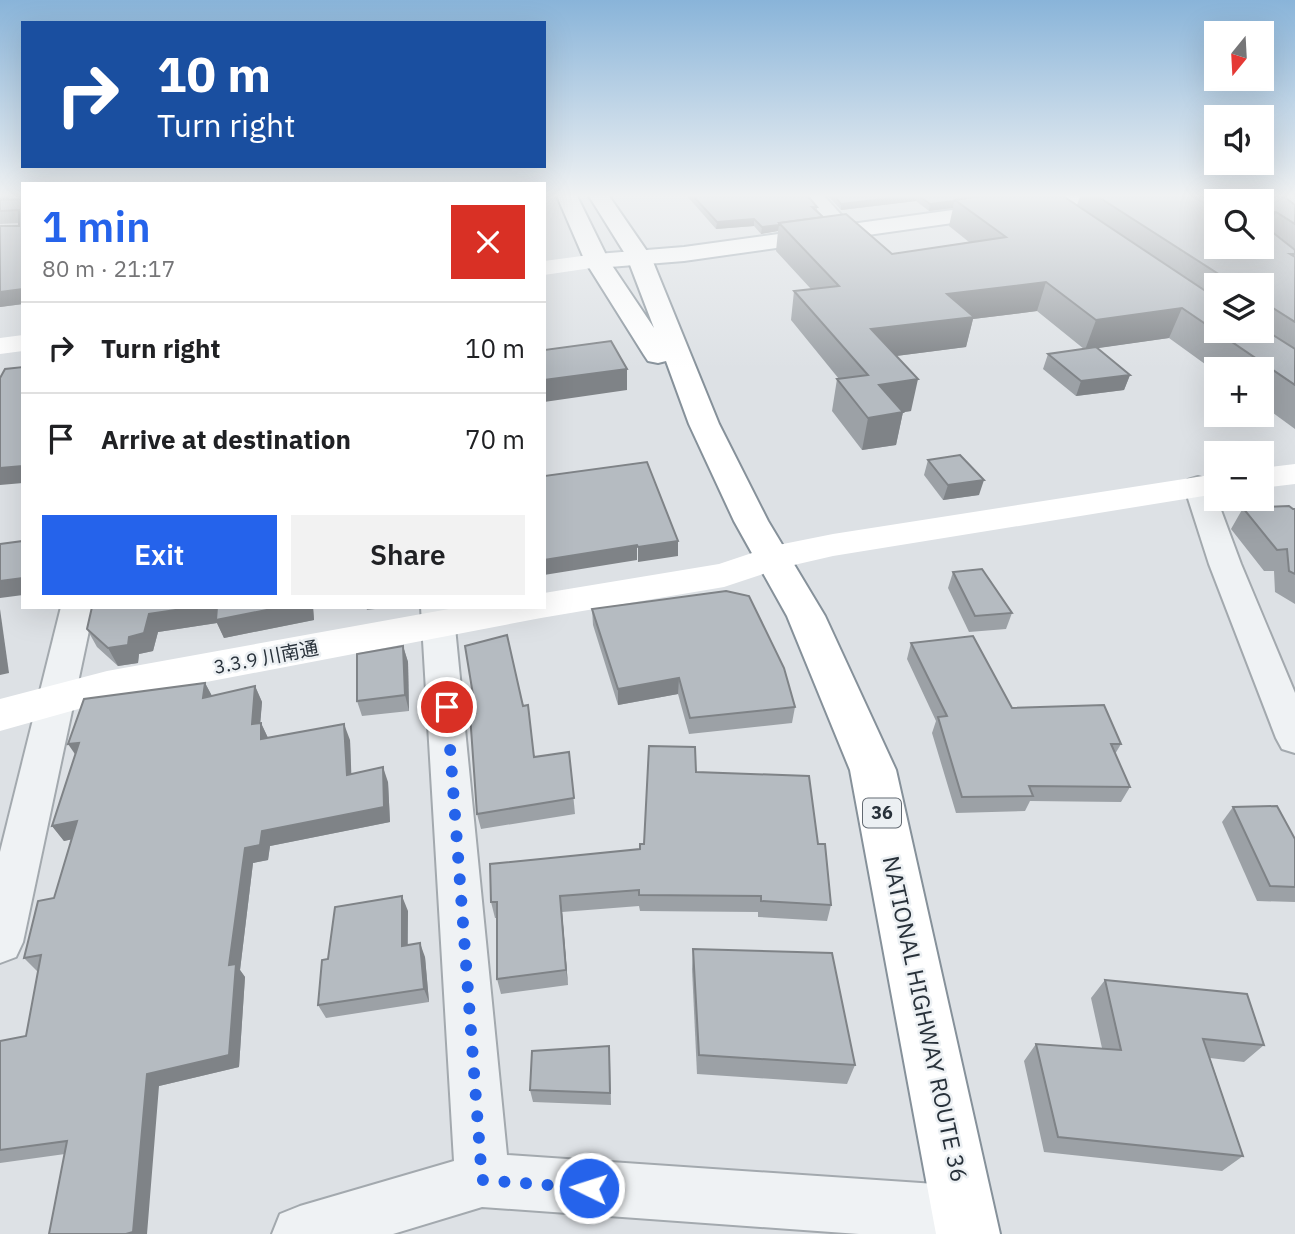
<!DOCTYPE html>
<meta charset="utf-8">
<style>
:root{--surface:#fff;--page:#f2f2f2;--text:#202124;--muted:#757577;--line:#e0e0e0;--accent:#2563eb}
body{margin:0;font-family:"IBM Plex Sans","Noto Sans JP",sans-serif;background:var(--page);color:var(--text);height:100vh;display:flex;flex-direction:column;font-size:26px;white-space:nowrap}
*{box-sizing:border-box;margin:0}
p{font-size:23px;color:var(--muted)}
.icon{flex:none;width:38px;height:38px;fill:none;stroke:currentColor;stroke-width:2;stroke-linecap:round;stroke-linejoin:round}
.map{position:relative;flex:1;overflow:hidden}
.panel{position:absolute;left:21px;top:182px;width:525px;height:427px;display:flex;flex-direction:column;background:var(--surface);border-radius:0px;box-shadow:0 7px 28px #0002}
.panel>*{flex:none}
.guide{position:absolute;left:21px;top:21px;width:525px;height:147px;border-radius:0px;box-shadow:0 7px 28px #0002;background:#1a4fa0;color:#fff;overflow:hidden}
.needle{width:46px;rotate:198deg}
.controls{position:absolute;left:1204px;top:21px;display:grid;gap:14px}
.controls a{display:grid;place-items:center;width:70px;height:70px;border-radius:0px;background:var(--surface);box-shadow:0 7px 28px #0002;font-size:35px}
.pin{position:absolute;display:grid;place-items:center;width:60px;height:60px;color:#fff;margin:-30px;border:4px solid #fff;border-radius:50%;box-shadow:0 2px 7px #0007}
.me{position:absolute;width:77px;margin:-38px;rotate:274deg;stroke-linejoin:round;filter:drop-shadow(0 0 5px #0008)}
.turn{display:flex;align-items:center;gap:24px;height:147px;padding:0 21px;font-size:32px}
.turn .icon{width:91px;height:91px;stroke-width:2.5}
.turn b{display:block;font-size:49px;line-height:60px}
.round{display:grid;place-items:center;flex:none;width:74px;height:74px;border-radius:0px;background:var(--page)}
.headline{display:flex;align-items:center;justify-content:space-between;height:119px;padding:0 21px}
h1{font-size:42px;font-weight:600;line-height:52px;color:var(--accent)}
.cta{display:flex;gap:14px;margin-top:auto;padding:14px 21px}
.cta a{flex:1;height:80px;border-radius:0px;background:var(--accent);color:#fff;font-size:28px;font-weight:600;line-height:80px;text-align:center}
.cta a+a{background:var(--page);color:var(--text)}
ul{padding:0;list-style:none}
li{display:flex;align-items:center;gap:21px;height:91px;padding:0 21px;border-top:2px solid var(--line)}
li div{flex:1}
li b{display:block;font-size:26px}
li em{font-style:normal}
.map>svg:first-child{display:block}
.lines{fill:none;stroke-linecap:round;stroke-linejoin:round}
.street-casing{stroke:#a3a9ae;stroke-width:4}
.primary-casing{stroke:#9da7b0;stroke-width:4}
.highway-casing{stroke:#86919a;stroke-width:4}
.street{fill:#eff2f4;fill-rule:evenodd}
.secondary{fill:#fff;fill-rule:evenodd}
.primary{fill:#fff;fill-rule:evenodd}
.highway{fill:#fff;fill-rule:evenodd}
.wall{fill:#9ca1a6;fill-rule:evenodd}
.shaded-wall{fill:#7f8387}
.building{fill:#b5bbc1;stroke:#7f8387;stroke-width:2}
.route{stroke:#2563eb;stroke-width:12;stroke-dasharray:0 21.6}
.labels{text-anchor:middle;stroke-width:5;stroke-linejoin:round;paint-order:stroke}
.shield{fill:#ecf0f3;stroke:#636a72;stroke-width:2}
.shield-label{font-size:18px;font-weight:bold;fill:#28313a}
.street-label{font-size:19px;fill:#28313a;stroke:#ecf0f3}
.near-street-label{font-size:23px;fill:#28313a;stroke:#ecf0f3}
</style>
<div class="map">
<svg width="1295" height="1234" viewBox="0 0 1295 1234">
<rect width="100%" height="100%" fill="#dde1e5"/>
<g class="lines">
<!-- street casing -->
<g class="street-casing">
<g id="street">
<path d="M805 196H824L846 220 837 226 830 224Z"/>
<path d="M1198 477 1208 480 1212 486 1241 564 1295 693V753L1282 749 1276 738 1209 564 1184 486 1188 480Z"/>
<path d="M61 607H94L23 942 16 957 0 963V852Z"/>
<path d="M421 607H453L507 1155 965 1186 985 1194 993 1214 985 1234H859L482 1207 393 1234H272L280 1214 300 1206 454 1161Z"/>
</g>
</g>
<!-- primary casing -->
<g class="primary-casing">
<path id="primary" d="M1055 196H1111L1108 200 1101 202 684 261 597 268 589 266 585 261 589 256 597 254 684 247Z"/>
</g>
<!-- highway casing -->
<g class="highway-casing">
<path id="highway" d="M557 196H577L609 261 654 328 627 257 589 196H609L651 257 719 424 768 521 825 616 896 770 1000 1234H936L850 770 787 616 734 521 689 424 666 361 658 363 648 361 644 355 585 261Z"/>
</g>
<!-- street -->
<use href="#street" class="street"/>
<!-- secondary -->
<g class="secondary">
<path d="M597 254 605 256 609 261 605 266 544 275V261Z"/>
<path d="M23 335V351L0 354V338Z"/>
<path d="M1295 464V484L1262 488V468Z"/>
<path d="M1216 474V494L833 556 781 568 724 587 541 618 107 701 0 731V699L107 671 460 607H544V593L719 564 773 546 833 534Z"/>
</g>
<!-- primary -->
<use href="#primary" class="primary"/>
<!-- highway -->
<use href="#highway" class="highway"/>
</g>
<!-- wall -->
<g class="wall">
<path d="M0 196H11L7 200 23 199V304L0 307V226H19V223L0 224Z"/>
<path d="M687 196H808L817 207V212L823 217 892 254 969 242 949 226 953 208 929 211 916 201 841 210 828 196H1063L1077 205 1080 196H1283L1295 205V429L1262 405V369H1216V372L1169 338 1097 348 1130 375 1124 390 1076 396 1043 369 1048 354 1084 349 1037 311 973 319 966 347 896 356 911 411 903 412 896 445 862 450 832 411 837 379H839L791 320 794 291 811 289 776 251 778 231 761 234 754 226 716 229ZM1262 201V247H1216ZM1216 285H1262V331H1216Z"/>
<path d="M928 460 979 495 943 500 924 475Z"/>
<path d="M1243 508 1295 509V604L1275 592 1274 571H1264L1231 529Z"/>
<path d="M953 572 1012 613 1006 629 969 632 948 588Z"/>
<path d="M92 607H313L314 620 224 638 217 623 158 632 153 651 139 654 138 663 118 666 97 647 87 629Z"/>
<path d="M366 607H391L367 610Z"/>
<path d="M592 609 795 707 792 723 689 734 678 694 618 705 593 625Z"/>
<path d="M911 643 1012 708 1121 744 1115 754 1130 787 1121 802 1030 801 1025 811 956 813 932 733 936 721 907 659Z"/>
<path d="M403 646 408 662 409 711 362 716 357 701Z"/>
<path d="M205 683 212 696 255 686 262 702 260 723H261L268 738 350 740 351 774 388 782 390 822 270 846 268 860 253 863 240 970 245 977 239 1067 159 1086 65 1154 0 1163V1041L26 1036 38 972 24 958 54 898 72 839 64 841 52 826Z"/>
<path d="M569 752 575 814 481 829 477 814 535 757Z"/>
<path d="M696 772 818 844 831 905 827 921 758 917V912L640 911 639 906 562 912 568 985 501 994 497 979V918H495L491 902 640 849Z"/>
<path d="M1233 807 1295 839V902L1257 901 1222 822Z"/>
<path d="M408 911V945L425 957 429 1002 326 1018 318 1005 328 959Z"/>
<path d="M693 949 855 1065 847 1084 697 1074 692 969Z"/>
<path d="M1105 980 1264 1045 1244 1062 1210 1058 1243 1156 1222 1171 1044 1152 1024 1061 1036 1044 1102 1048 1091 998Z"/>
<path d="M610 1059 611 1105 533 1102 530 1090Z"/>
</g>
<!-- shaded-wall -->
<g class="shaded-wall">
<path d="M0 196H11L0 206Z"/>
<path d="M909 196H918L916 201 841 210V204Z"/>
<path d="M954 201 953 208 929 211 930 204Z"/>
<path d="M1272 212H1276L1263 239H1262L1272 217Z"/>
<path d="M754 219V226L716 229 717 222Z"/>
<path d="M779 225 778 231 761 234 762 227Z"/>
<path d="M1046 282 1037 311 973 319 966 347 865 360 871 329 947 294Z"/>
<path d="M23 289V304L0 307V292Z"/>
<path d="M1182 308 1169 338 1085 350 1096 320Z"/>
<path d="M627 369V390L544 402V380Z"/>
<path d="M1130 375 1124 390 1076 396 1081 381Z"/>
<path d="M918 379 911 411 873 417 879 385Z"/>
<path d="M903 412 896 445 862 450 868 418Z"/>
<path d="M23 466V483L0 485V468Z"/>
<path d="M984 480 979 495 943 500 948 485Z"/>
<path d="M678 541V556L638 562V547Z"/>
<path d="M637 545V560L544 575V560Z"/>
<path d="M23 578V595L0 598V581Z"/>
<path d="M196 607H313L314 620 224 638 217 623 158 632 153 651 139 654 138 663 118 666 108 648 129 637 149 614Z"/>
<path d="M0 609 9 673 0 675Z"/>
<path d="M403 646 408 662 409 711 405 695Z"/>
<path d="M679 678 678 694 618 705V689Z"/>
<path d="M205 683 213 698H203Z"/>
<path d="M255 686 262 702 259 739 252 724Z"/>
<path d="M261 723 268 738 261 739Z"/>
<path d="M344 724 350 740 352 790 347 775Z"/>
<path d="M79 743V760L68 744Z"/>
<path d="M383 767 388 782 390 822 270 846 268 860 253 863 240 970 245 977 239 1067 159 1086 147 1234H126L147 1074 229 965 245 848 262 831Z"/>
<path d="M77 821 88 836 64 841 52 826Z"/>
<path d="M402 896 408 911 407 960 402 946Z"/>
<path d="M560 896 562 912 568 985 566 970Z"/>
<path d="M420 943 425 957 429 1002 424 989Z"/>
</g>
<!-- building -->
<g class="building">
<path d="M693 196H808L817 207H812L823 217 779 223V225L762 227 754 219 717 222Z"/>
<path d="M834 196H909L841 204Z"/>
<path d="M919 196H979L955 200 954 201 930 204Z"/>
<path d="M979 196H1063L1216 298V331H1262V328L1295 349V385L1182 308 1096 320 1046 282 947 294 974 317 871 329 918 379 879 385 903 412 868 418 837 379 868 375 794 291 839 286 779 223 846 214 892 254 1006 237 955 200Z"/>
<path d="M1097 196H1283L1295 205V224L1276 212H1272V217L1262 218V201H1216V247H1262V224L1295 250V254H1290L1295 257V322L1262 301V285H1231V282Z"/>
<path d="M23 199V289L0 292V226H19V210L0 211V200Z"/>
<path d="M611 341 627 369 544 380V350Z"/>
<path d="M1096 347 1130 375 1081 381 1048 354Z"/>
<path d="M23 367V466L0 468V378L5 369Z"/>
<path d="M960 455 984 480 948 485 928 460Z"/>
<path d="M647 462 678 541 638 547 637 545 544 560V476Z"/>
<path d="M1289 506 1293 509H1295V574L1289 571 1287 549 1277 550 1243 508Z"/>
<path d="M23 541V578L0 581V544Z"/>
<path d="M982 569 1012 613 975 616 953 572Z"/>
<path d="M726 591 749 596 784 668 795 707 690 718 679 678 618 689 592 609Z"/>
<path d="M92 607H196L149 614 144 633 129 637 128 645 108 648 87 629Z"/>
<path d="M217 607H282L216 620Z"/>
<path d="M507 635 523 706 528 705 534 757 569 752 574 798 477 814 470 714 476 713 465 646Z"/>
<path d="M973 636 1012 708 1104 705 1121 744H1111L1130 787 1029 786 1033 796 962 797 938 717 947 716 911 643Z"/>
<path d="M403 646 405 695 357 701V654Z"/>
<path d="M205 683 203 698 255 686 252 724 261 723V739L344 724 347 775 383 767 384 807 262 831 260 845 245 848 229 965 236 964 229 1055 147 1074 133 1232 126 1234H49L67 1141 0 1150V1041L26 1036 41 955 24 958 38 901 54 898 77 821 52 826 79 743 68 744 84 699Z"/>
<path d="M649 746 695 747 696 772 809 776 818 844H825L831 905 761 901V896L639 895V890L560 896 566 970 497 979V902H491L490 864 640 849V844H644Z"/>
<path d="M1277 806 1295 839V887L1270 886 1233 807Z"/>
<path d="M402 896V946L420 943 424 989 318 1005 322 960 328 959 335 907Z"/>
<path d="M693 949 832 953 855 1065 699 1055Z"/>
<path d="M1105 980 1247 994 1264 1045 1203 1039 1243 1156 1058 1137 1036 1044 1121 1050Z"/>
<path d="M609 1046 610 1093 530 1090 532 1051Z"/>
</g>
<!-- sky -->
<linearGradient id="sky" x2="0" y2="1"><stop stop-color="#89b4d9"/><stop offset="0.53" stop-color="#f0f2f3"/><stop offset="1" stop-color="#f0f2f3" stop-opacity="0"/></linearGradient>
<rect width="1295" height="369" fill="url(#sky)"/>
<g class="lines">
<!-- route -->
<path class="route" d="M447 707 482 1180 589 1188"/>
</g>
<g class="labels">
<!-- shield labels -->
<rect class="shield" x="863" y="798.5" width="38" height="29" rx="5"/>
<g class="shield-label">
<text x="882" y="819">36</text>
</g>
<!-- street labels -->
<g class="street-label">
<text transform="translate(266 657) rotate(-11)" y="7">3.3.9 川南通</text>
</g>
<!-- near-street labels -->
<g class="near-street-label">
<text transform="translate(925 1019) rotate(78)" y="8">NATIONAL HIGHWAY ROUTE 36</text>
</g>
</g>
</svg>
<div class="controls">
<a><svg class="needle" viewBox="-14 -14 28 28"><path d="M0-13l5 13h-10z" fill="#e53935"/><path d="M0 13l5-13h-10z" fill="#757577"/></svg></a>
<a><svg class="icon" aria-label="sound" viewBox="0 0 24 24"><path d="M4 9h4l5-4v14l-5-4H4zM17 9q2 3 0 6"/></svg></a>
<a><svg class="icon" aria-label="search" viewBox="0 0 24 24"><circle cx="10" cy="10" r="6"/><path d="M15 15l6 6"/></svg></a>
<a><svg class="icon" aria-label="layers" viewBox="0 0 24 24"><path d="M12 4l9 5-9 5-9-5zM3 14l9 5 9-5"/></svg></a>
<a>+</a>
<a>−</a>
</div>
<div class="pin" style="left:447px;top:707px;background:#d93025"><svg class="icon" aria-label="arrive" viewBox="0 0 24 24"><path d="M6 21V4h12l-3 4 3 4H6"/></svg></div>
<svg class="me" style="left:589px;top:1188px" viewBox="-20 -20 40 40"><circle r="17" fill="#2563eb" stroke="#fff" stroke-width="3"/><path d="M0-11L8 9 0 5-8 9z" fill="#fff"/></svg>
<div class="guide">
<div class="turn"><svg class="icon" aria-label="right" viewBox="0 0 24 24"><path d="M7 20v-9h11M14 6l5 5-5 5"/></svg><div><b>10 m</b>Turn right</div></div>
</div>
<section class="panel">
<div class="headline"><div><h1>1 min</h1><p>80 m · 21:17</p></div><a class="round" style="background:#d93025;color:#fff"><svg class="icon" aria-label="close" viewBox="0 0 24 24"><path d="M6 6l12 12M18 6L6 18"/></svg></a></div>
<ul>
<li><svg class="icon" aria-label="right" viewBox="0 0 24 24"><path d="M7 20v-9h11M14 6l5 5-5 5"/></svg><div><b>Turn right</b></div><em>10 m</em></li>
<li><svg class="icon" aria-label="arrive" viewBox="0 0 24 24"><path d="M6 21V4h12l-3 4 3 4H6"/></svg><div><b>Arrive at destination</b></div><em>70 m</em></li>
</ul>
<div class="cta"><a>Exit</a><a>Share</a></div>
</section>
</div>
